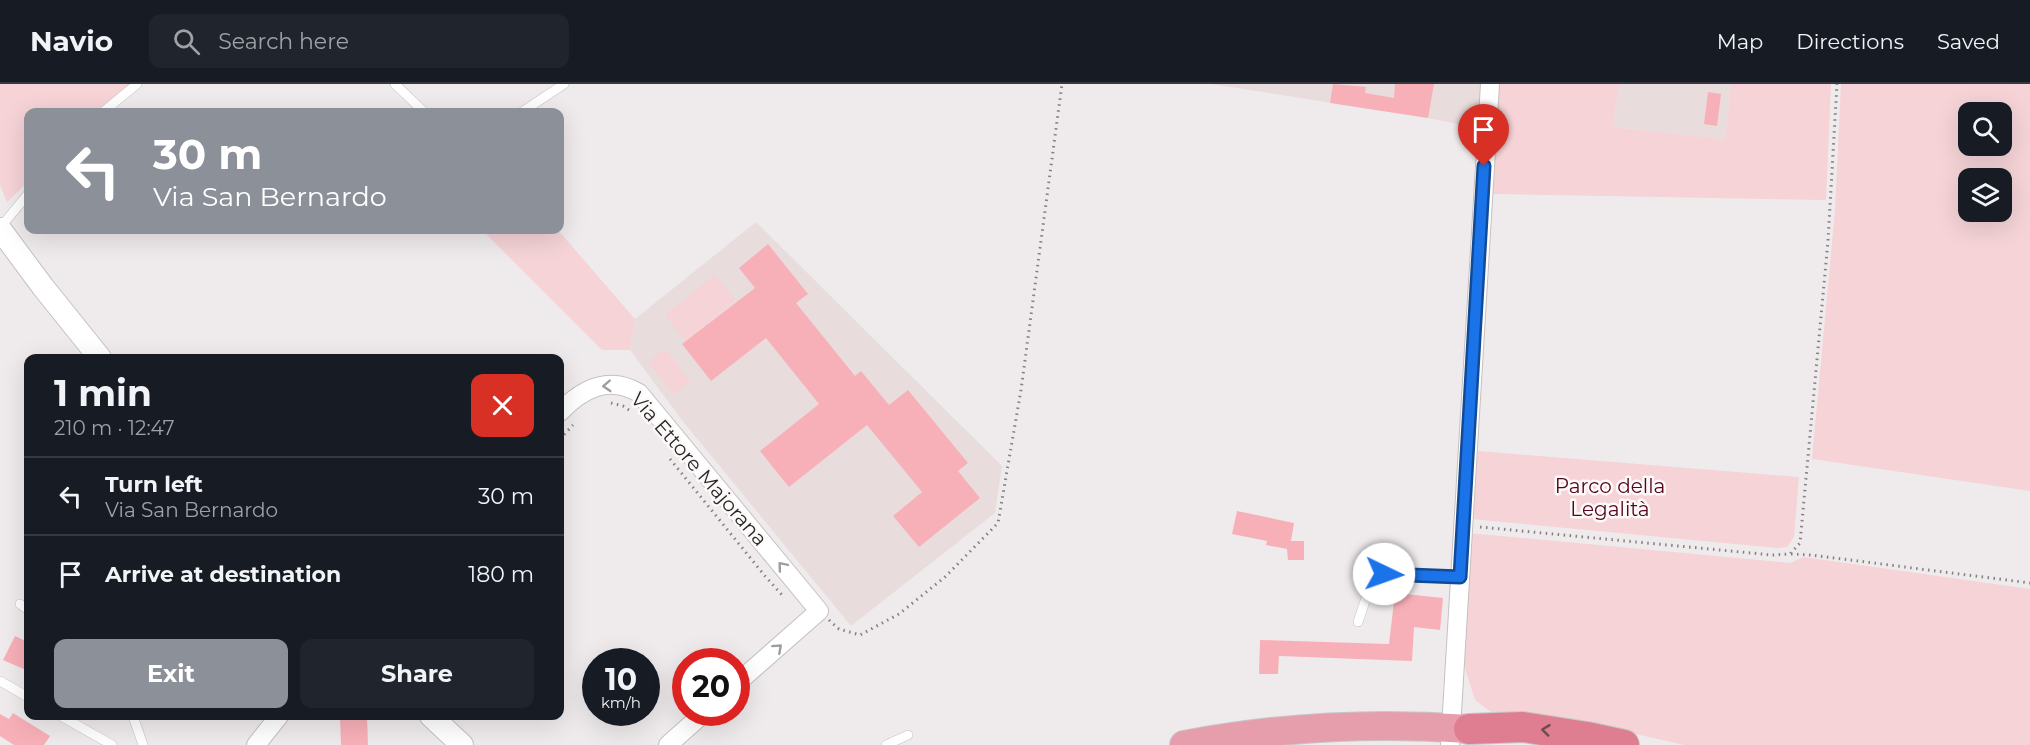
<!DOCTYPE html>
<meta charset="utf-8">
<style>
:root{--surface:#171b24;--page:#20242c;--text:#f1f3f6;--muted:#9ea1a6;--line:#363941;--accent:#8c9099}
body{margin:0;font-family:Montserrat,sans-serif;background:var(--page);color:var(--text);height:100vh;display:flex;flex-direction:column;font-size:22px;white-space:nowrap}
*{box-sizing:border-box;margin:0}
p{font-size:20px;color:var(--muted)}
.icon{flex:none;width:33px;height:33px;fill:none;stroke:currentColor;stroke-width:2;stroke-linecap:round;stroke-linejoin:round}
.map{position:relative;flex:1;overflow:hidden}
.side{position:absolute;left:24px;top:270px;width:540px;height:366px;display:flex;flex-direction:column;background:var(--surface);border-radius:12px;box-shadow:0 6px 24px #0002}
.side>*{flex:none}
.banner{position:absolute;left:24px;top:24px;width:540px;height:126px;border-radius:12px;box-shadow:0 6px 24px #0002;background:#8c9099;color:#fff;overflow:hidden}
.controls{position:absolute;left:1958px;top:18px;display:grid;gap:12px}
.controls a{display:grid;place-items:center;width:54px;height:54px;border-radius:12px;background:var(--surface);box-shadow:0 6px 24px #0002;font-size:30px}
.speed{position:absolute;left:582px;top:564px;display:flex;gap:12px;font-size:30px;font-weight:700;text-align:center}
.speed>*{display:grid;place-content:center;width:78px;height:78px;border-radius:50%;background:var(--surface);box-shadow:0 6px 24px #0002;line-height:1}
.speed small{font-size:15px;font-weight:400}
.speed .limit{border:9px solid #d22;background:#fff;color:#111}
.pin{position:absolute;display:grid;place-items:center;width:51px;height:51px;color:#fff;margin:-62px -26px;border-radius:50% 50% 50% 0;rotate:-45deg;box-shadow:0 0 6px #0007}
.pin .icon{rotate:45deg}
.me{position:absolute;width:66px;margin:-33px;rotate:93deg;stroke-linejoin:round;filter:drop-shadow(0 0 4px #0008)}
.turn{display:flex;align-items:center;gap:21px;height:126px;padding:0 30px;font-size:27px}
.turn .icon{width:78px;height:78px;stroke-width:2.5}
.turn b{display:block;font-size:42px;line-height:51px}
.round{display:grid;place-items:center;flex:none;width:63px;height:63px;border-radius:12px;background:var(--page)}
.head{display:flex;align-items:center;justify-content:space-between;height:102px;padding:0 30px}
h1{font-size:36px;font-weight:700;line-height:45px}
.cta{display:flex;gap:12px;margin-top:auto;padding:12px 30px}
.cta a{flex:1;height:69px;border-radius:12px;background:var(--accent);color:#fff;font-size:24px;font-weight:700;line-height:69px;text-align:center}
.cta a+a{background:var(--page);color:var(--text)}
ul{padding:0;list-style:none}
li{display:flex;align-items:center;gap:18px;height:78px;padding:0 30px;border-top:2px solid var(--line)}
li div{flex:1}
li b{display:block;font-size:22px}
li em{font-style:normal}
header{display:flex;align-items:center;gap:36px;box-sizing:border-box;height:84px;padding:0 30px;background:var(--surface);border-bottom:2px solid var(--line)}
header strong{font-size:28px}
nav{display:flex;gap:33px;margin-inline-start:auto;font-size:21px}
.search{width:420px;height:54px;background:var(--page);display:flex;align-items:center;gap:15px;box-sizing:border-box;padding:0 21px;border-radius:12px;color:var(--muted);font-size:22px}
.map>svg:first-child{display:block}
.built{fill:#e9dcdd}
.green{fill:#f5d3d7;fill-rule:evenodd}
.building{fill:#f8b0b8}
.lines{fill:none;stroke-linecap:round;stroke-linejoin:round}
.service-casing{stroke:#c5c1c1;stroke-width:10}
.minor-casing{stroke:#c5c1c1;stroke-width:20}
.tertiary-casing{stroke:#c5c1c1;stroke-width:24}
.primary-casing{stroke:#c7c7c7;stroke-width:30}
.trunk-casing{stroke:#c7c7c7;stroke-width:32}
.path{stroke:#848182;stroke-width:3;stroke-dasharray:1.5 4.5;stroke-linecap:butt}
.service{stroke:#fff;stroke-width:9}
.minor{stroke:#fff;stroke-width:18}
.tertiary{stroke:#fff;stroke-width:22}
.primary{stroke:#e79eac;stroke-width:28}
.trunk{stroke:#df7e90;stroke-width:30}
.oneway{stroke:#9e9e9e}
.oneway2{stroke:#714a51}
.route-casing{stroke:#114b97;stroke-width:15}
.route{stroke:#1a73e8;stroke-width:10}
.labels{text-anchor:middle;stroke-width:5;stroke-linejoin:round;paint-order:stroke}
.street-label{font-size:20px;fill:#282727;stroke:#fdf9f9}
.park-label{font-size:20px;fill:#55051d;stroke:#fdf9f9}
</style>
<header>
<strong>Navio</strong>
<div class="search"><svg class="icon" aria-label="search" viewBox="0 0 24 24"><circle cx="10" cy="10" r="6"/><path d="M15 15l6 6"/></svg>Search here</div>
<nav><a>Map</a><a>Directions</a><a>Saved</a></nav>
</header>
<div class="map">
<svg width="2030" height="661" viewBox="0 0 2030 661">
<rect width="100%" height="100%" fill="#efebec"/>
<!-- built -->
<g class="built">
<path d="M1211 0H1484L1477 44 1428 34Z"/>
<path d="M1619 0H1731L1725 55 1613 43Z"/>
<path d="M756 138 1002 382 995 429 851 542 681 335 630 266 635 235Z"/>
</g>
<!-- green -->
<g class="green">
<path d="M0 0H130L99 28H28V98L7 118 0 101Z"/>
<path d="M1498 0H1619L1613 43 1725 55 1731 0H1831L1826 116 1493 110Z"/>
<path d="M1841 0H2030V407L1812 375 1835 126ZM1968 28H2001V62H1968ZM1968 94H2001V128H1968Z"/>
<path d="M482 146H558L635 235 630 266H602Z"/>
<path d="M715 191 736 216 686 257 665 231Z"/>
<path d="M665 265 690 297 674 310 648 278Z"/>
<path d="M1478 367 1799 393 1794 453 1787 463 1777 464 1472 435Z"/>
<path d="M1469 449 1791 479 1803 473 2030 505V661H1684L1566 634 1495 631 1475 616 1462 575Z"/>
</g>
<!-- building -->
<g class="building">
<path d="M1333 0 1366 3 1365 9 1394 14 1395 0H1434L1428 34 1330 19Z"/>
<path d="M1708 8 1721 10 1717 42 1704 40Z"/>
<path d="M768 160 808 210 796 219 855 292 861 287 889 321 908 306 968 379 958 387 980 414 919 463 893 432 922 408 867 341 789 403 760 367 819 320 766 254 711 297 682 260 755 204 739 184Z"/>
<path d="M1237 427 1294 439 1291 457H1304V476H1288L1287 465 1266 461 1267 457 1232 450Z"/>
<path d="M1395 509 1443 514 1440 546 1414 543 1412 577 1279 572 1278 590H1259L1260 556 1389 560Z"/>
<path d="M15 552 28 558V587L3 576Z"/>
<path d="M13 629 50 652 44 661H14L0 652V630L9 635Z"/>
<path d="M340 632H367L368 661H341Z"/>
</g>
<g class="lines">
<!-- service casing -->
<g class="service-casing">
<g id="service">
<path d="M395 0 424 28"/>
<path d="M103 28 137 0"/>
<path d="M522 28 564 0"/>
<path d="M0 144 28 110"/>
<path d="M20 520 28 526"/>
<path d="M1358 538 1371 499 1384 490 1460 493"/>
<path d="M0 597 28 613"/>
<path d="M61 632 112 661"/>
<path d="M133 632 143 661"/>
<path d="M886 661 908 651"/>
</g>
</g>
<!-- minor casing -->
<g class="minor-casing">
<g id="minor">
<path d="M560 328C582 305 608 291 639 309L819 527 736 600"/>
<path d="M256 661 279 632"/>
<path d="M668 661 705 628"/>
<path d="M1450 661 1490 0"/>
</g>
</g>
<!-- tertiary casing -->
<g class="tertiary-casing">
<g id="tertiary">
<path d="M0 145 43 203 100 274"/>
<path d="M431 632 462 661"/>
</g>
</g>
<!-- primary casing -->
<g class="primary-casing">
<path id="primary" d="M1184 661C1278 643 1374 638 1469 645"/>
</g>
<!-- trunk casing -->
<g class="trunk-casing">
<path id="trunk" d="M1469 645 1523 643 1587 653 1624 661"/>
</g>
<!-- path -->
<g class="path">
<path d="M611 319 623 322 632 328"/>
<path d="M560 355 573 341"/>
<path d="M670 375 765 492 782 511"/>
<path d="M1480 443 1772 471 1790 470 1800 459 1828 157 1837 0"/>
<path d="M1791 470 1811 471 2030 499"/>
<path d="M829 536 839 545 860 551 899 530 945 493 998 439 1021 306 1062 0"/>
</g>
<!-- service -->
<use href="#service" class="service"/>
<!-- minor -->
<use href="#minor" class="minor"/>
<!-- tertiary -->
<use href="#tertiary" class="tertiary"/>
<!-- primary -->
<use href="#primary" class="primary"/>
<!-- trunk -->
<use href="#trunk" class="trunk"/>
</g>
<!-- one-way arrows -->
<defs><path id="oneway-chevron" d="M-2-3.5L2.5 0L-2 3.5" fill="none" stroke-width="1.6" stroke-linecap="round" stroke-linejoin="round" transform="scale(1.5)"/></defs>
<g class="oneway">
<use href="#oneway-chevron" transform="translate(607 302) rotate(177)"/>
<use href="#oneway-chevron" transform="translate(782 482) rotate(-130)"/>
<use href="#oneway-chevron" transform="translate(778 564) rotate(-42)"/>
</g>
<use class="oneway2" href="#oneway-chevron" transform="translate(1546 646) rotate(-173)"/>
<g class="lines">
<!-- route casing -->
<g class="route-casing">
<path id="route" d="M1384 490 1460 493 1484 82"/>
</g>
<!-- route -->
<use href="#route" class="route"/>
</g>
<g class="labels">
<!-- street labels -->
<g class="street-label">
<text transform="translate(699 385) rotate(49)" y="7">Via Ettore Majorana</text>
</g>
<!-- park labels -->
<g class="park-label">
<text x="1610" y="409">Parco della<tspan x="1610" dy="23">Legalità</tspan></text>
</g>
</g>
</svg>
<div class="controls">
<a><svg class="icon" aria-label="search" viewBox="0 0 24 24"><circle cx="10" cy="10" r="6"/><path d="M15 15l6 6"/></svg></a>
<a><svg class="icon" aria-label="layers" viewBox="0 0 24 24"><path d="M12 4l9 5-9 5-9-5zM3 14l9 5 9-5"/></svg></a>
</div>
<div class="speed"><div>10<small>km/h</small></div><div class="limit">20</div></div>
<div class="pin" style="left:1484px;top:82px;background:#d93025"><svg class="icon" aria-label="arrive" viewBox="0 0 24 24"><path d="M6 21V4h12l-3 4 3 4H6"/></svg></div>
<svg class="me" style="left:1384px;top:490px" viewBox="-20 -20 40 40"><circle r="19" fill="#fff"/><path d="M0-13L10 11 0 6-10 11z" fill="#1a73e8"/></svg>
<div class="banner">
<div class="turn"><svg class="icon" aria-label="left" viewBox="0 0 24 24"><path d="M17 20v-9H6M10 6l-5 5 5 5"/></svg><div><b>30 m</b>Via San Bernardo</div></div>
</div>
<section class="side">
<div class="head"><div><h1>1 min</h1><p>210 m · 12:47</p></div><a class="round" style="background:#d93025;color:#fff"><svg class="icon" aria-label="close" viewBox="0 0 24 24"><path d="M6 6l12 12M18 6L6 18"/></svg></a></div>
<ul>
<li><svg class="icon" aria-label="left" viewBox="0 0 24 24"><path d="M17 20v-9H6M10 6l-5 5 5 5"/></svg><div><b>Turn left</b><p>Via San Bernardo</p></div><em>30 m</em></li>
<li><svg class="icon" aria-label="arrive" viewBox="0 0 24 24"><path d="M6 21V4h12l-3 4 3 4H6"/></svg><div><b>Arrive at destination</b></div><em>180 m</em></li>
</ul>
<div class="cta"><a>Exit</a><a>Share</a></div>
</section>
</div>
